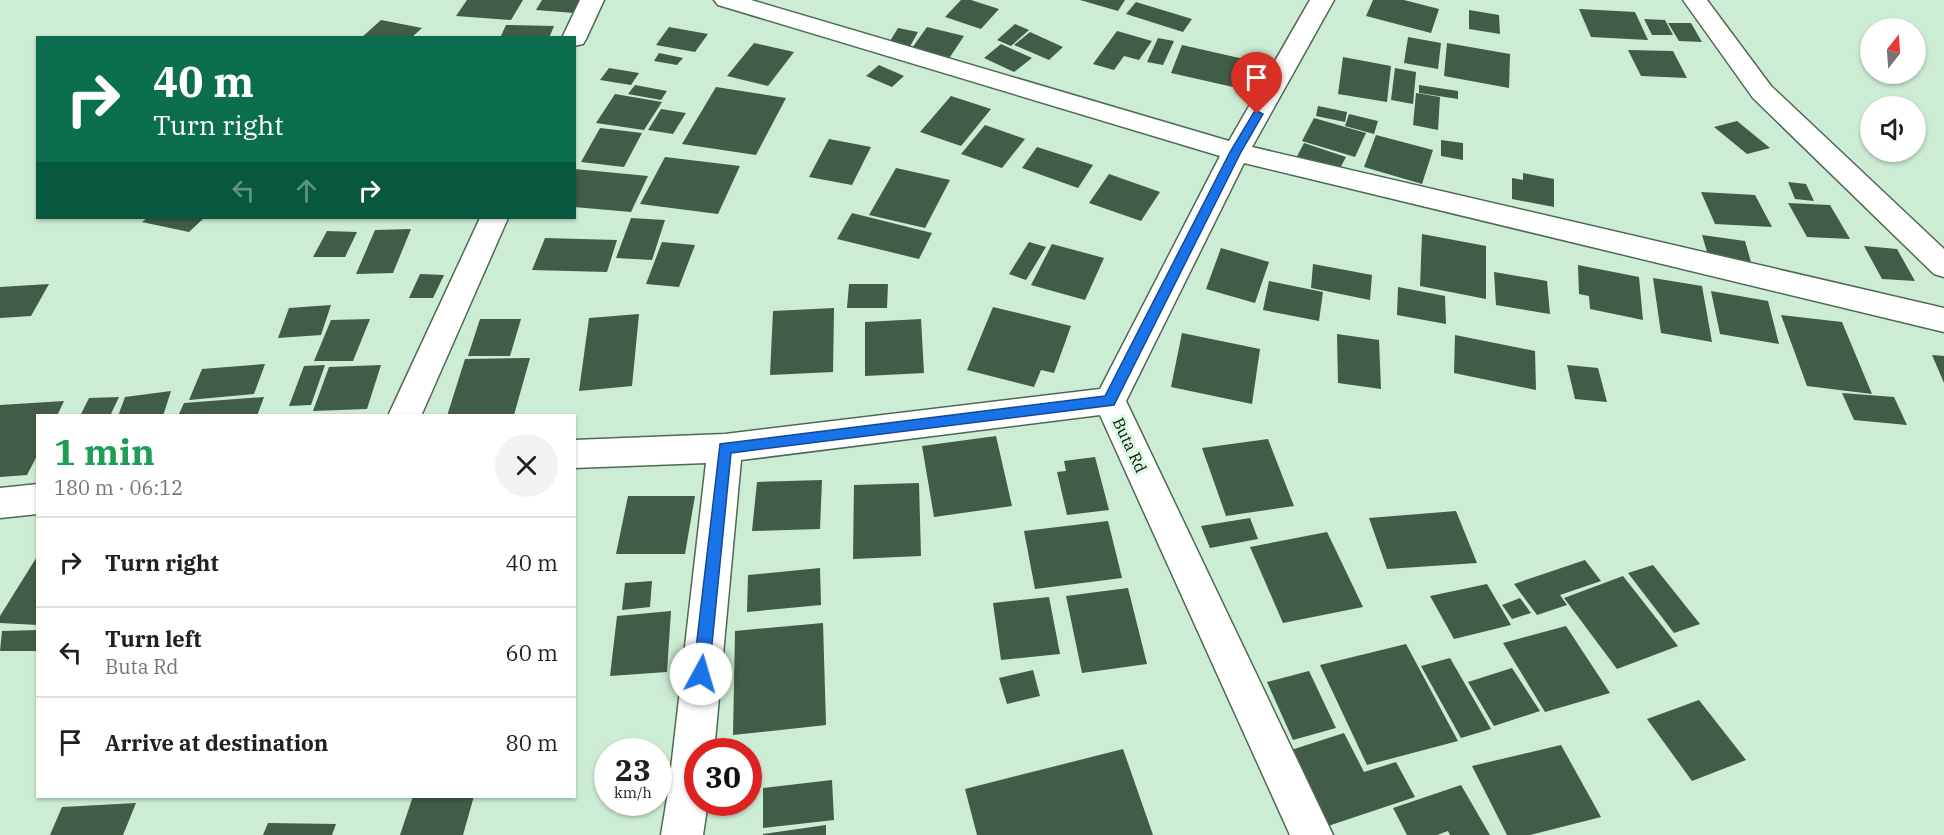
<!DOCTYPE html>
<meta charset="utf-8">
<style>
:root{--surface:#fff;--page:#f2f2f2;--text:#202124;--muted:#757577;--line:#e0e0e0}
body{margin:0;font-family:"IBM Plex Serif",serif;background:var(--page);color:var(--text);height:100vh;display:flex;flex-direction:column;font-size:22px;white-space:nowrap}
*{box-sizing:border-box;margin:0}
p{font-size:20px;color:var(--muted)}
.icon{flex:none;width:33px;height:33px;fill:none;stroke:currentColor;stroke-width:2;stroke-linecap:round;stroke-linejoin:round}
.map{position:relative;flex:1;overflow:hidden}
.sheet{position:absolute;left:36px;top:414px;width:540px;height:384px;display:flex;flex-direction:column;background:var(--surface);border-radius:0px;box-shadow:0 2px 4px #0004}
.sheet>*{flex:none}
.banner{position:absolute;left:36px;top:36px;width:540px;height:183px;border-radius:0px;box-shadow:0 2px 4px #0004;background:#0b6e4f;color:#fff;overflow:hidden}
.needle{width:39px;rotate:17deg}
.buttons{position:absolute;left:1860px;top:18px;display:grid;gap:12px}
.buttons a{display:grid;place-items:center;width:66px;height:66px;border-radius:50%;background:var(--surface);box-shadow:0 2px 4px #0004;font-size:30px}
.speed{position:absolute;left:594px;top:738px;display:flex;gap:12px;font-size:30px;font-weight:700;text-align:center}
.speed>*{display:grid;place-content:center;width:78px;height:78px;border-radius:50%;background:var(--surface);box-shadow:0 2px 4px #0004;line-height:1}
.speed small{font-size:15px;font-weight:400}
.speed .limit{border:9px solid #d22;background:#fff;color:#111}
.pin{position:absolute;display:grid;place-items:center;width:51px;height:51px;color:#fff;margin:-62px -26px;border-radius:50% 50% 50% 0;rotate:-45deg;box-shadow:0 0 6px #0007}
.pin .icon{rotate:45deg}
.me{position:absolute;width:66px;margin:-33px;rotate:6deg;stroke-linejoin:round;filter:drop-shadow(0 0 4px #0008)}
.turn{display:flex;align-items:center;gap:21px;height:126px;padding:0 18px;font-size:27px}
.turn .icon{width:78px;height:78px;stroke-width:2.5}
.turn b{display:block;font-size:42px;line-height:51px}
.lanes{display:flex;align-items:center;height:57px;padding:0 18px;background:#0003;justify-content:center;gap:30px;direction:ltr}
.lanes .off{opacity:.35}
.round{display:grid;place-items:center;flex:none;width:63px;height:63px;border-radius:32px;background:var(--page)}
.headline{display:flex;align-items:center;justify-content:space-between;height:102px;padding:0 18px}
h1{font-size:36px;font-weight:700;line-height:45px;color:#1e9e55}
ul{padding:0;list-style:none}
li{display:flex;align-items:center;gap:18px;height:90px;padding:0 18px;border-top:2px solid var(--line)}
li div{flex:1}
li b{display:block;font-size:22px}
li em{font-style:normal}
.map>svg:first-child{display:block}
.building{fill:#415c47}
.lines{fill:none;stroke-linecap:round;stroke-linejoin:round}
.minor-casing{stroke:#4e6954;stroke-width:3}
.minor{fill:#fff;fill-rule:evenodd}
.route{fill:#1a73e8;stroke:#114b97;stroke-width:1.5}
.labels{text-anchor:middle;stroke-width:6;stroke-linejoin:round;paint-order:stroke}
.street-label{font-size:16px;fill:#061109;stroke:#dafae1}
</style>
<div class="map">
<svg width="1944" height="835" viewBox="0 0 1944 835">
<rect width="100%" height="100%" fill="#cdecd4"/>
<!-- building -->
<g class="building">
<path d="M467 0H523L511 20 456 16Z"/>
<path d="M542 0H581L574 13 536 10Z"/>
<path d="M961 0H971L999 9 981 29 945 17Z"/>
<path d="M1080 0H1125L1118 11Z"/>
<path d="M1373 0H1404L1439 9 1431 33 1366 16Z"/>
<path d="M1136 2 1192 19 1183 32 1126 14Z"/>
<path d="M1579 9 1635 12 1648 40 1591 37Z"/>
<path d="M1469 10 1499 15 1500 34 1469 29Z"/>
<path d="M1644 19 1665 20 1673 35H1652Z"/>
<path d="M381 20 422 28 411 38H361Z"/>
<path d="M1668 23H1691L1702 42 1679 41Z"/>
<path d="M1015 24 1029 30 1011 46 997 40Z"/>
<path d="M506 25 554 26 549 38H500Z"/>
<path d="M669 27 708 34 695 52 656 45Z"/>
<path d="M927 27 964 36 948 60 910 51Z"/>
<path d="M898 28 918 32 908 50 887 46Z"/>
<path d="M1117 31 1152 41 1139 60 1124 56 1114 70 1093 64Z"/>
<path d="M1030 32 1063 47 1049 60 1014 45Z"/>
<path d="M1408 37 1441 43 1438 69 1404 63Z"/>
<path d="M1158 38 1174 41 1163 65 1147 62Z"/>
<path d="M754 43 794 52 768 86 727 76Z"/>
<path d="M1447 43 1510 54 1509 88 1444 76Z"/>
<path d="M1001 44 1032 58 1014 72 984 58Z"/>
<path d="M1182 45 1244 59 1233 87 1171 73Z"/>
<path d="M1628 50 1673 51 1687 78 1641 76Z"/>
<path d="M659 53 683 58 677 65 654 61Z"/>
<path d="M1343 57 1391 66 1387 102 1338 94Z"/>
<path d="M879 65 904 76 892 87 866 76Z"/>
<path d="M609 68 639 73 631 85 600 80Z"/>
<path d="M1395 68 1416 72 1413 104 1391 100Z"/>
<path d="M635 85 667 91 661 100 628 94Z"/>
<path d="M1419 85 1458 91V99L1419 93Z"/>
<path d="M716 87 786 98 756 155 682 144Z"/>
<path d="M1416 93 1440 97 1438 130 1413 125Z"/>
<path d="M615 94 662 102 644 130 596 123Z"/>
<path d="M951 96 991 109 961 146 920 132Z"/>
<path d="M1318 106 1347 112 1345 122 1316 116Z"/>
<path d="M661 109 686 113 673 134 648 130Z"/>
<path d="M1349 114 1378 121 1374 134 1345 126Z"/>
<path d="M1314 118 1366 133 1355 157 1302 141Z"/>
<path d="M1737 121 1770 148 1747 154 1714 127Z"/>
<path d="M985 125 1025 139 1002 168 961 154Z"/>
<path d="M600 128 642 133 624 167 581 162Z"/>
<path d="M1376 135 1433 150 1422 184 1364 167Z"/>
<path d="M829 139 871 147 852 185 809 177Z"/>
<path d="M1441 140 1463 143V160L1441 156Z"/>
<path d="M1304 143 1346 157 1337 174 1295 160Z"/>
<path d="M1037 147 1093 165 1078 188 1022 168Z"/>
<path d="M665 157 740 166 718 214 640 204Z"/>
<path d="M896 168 950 180 925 228 869 215Z"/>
<path d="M574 169 648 176 631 212 574 207Z"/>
<path d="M1523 173 1554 179V207L1512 199V178L1523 180Z"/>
<path d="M1109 174 1160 192 1141 221 1089 203Z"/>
<path d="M1788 182 1806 184 1814 201 1795 199Z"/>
<path d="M1701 192 1755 195 1772 227 1715 224Z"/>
<path d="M1788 203 1830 205 1850 239 1807 237Z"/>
<path d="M852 213 932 233 919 259 837 239Z"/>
<path d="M147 218H204L189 232 142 222Z"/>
<path d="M631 218 665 220 652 260 616 258Z"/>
<path d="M411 229 393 273 356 274 375 230Z"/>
<path d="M327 231 357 232 345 257H313Z"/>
<path d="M1422 234 1486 246V299L1420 286Z"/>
<path d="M1702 235 1745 241 1751 262 1708 255Z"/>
<path d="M545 238 617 240 607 272 532 270Z"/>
<path d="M662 242 695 245 679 287 646 284Z"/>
<path d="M1029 242 1046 247 1026 280 1009 274Z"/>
<path d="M1052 244 1104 258 1085 300 1031 285Z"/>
<path d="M1864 246 1897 249 1915 281 1882 279Z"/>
<path d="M1221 248 1269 262 1255 303 1206 289Z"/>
<path d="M1313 264 1372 275 1370 300 1311 288Z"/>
<path d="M1578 265 1639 277 1643 320 1590 309 1589 296 1579 294Z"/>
<path d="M1494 272 1547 281 1550 314 1496 305Z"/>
<path d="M420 274 444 275 433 298H409Z"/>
<path d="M1653 278 1702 286 1712 342 1661 333Z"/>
<path d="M1269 281 1323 292 1319 321 1263 310Z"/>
<path d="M49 284 31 316 0 318V287Z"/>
<path d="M849 284H888L887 308H847Z"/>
<path d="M1398 287 1445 296 1446 324 1397 315Z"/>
<path d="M1711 291 1768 301 1779 344 1720 334Z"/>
<path d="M331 305 321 335 278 338 289 308Z"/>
<path d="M993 307 1071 326 1054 373 1041 370 1034 387 967 370Z"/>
<path d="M834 308 833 372 770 375 773 311Z"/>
<path d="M639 314 632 386 579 391 589 318Z"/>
<path d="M1781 315 1842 322 1872 394 1807 386Z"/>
<path d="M370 319 353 361H314L331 320Z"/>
<path d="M480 319H521L510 356H468Z"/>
<path d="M921 319 924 373 865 376V322Z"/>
<path d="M1182 333 1260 349 1252 404 1171 387Z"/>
<path d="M1337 334 1379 340 1381 389 1338 383Z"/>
<path d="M1455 335 1535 351 1536 390 1454 373Z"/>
<path d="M1932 355 1944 356V383Z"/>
<path d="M530 358 514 415 447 416 465 359Z"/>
<path d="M265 364 254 394 189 400 202 369Z"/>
<path d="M325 365 311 405 289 406 304 366Z"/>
<path d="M381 365 367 409 313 411 329 367Z"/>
<path d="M1567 365 1598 368 1607 402 1575 399Z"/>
<path d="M171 391 163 416H118L125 397Z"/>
<path d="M1842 393 1894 397 1907 425 1854 420Z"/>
<path d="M119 397 110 416H80L89 398Z"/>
<path d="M264 397 257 416H178L184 403Z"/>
<path d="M64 401 57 416H38V454L27 475 0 477V405Z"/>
<path d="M996 436 1012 506 934 517 922 446Z"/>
<path d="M1268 439 1294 506 1226 516 1202 448Z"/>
<path d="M1095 457 1109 510 1067 515 1057 472 1066 471 1064 461Z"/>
<path d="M822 480 820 529 752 531 757 482Z"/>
<path d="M919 483 921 556 853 559 854 485Z"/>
<path d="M628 496H695L685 554H616Z"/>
<path d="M1456 511 1477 563 1387 569 1369 518Z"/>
<path d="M1250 518 1258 539 1210 548 1201 526Z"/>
<path d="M1108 521 1122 578 1035 589 1024 531Z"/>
<path d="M1327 532 1363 607 1283 623 1250 547Z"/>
<path d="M38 555V625L0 623V616Z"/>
<path d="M1585 560 1601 581 1560 595 1567 605 1537 615 1514 584Z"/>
<path d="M1653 565 1700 624 1674 633 1628 573Z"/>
<path d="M820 568 821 605 747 612 748 575Z"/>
<path d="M1623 576 1678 646 1617 669 1564 598Z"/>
<path d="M652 581 650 607 622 610 625 583Z"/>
<path d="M1487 584 1511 625 1454 639 1430 596Z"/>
<path d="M1128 588 1147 664 1082 673 1066 596Z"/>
<path d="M1049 597 1060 654 1001 660 993 603Z"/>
<path d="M1520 598 1531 613 1512 619 1502 605Z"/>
<path d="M671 611 667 672 610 676 617 616Z"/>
<path d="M823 623 826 725 733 735 735 631Z"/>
<path d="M1566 626 1610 693 1545 712 1503 643Z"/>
<path d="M38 630V651H0L2 631Z"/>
<path d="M1406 644 1458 741 1367 765 1320 665Z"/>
<path d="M1450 658 1491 729 1461 738 1421 666Z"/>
<path d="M1512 668 1540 711 1494 726 1468 682Z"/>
<path d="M1033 670 1040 696 1007 704 999 678Z"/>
<path d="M1309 671 1336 728 1293 740 1267 682Z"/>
<path d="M1699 700 1746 760 1692 781 1647 719Z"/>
<path d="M1344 733 1364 772 1396 762 1415 797 1328 826 1291 750Z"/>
<path d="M1561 745 1601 817 1530 835H1507L1472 766Z"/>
<path d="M1123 749 1153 835H977L965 789Z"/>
<path d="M832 780 834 820 763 828V788Z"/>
<path d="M1461 785 1490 835H1450L1448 831 1437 835H1407L1393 808Z"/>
<path d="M413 796H474L463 835H400Z"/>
<path d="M136 803 123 835H50L62 807Z"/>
<path d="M268 823 336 824 332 835H263Z"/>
<path d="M826 825V835H763V834Z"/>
</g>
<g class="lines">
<!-- minor casing -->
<g class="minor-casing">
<g id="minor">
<path d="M580 0H604L586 39 583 44 574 46V38H562Z"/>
<path d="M714 0H751L1229 141 1310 0H1334L1252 147 1944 308V332L1244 163 1126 401 1333 835H1290L1100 415 741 460 714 752H698V802H708L703 835H661L669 786 706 463 574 468V440L725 434 1100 389 1220 156 718 5Z"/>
<path d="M1683 0H1707L1771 86 1944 249V277L1934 274 1753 98Z"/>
<path d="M480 218H508L421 416H388Z"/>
<path d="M38 484V514L0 518V488Z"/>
</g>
</g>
<!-- minor -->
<use href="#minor" class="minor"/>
</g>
<!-- route -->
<path class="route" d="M1257 111 1263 114 1241 152 1114 405 731 453 709 674 707 679 701 681 696 679 693 674 720 444 1105 396 1230 152 1254 112Z"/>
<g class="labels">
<!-- street labels -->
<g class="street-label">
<text transform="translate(1130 445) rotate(65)" y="6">Buta Rd</text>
</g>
</g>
</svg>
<div class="buttons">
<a><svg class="needle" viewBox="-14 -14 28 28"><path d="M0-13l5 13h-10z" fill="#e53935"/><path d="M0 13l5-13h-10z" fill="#757577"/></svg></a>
<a><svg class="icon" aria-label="sound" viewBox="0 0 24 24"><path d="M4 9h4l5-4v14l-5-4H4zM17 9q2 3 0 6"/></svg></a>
</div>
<div class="speed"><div>23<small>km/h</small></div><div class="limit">30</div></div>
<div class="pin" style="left:1257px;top:114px;background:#d93025"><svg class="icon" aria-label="arrive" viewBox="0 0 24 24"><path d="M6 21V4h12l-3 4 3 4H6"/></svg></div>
<svg class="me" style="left:701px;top:674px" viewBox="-20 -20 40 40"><circle r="19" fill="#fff"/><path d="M0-13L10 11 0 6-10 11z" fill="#1a73e8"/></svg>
<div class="banner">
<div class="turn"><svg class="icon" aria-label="right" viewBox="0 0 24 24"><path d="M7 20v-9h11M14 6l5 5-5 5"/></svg><div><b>40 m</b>Turn right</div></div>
<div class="lanes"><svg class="icon off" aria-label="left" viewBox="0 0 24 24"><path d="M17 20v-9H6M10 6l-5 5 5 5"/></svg><svg class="icon off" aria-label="ahead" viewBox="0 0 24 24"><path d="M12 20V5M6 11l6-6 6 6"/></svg><svg class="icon" aria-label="right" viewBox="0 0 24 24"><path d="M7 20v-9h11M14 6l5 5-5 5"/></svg></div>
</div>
<section class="sheet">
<div class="headline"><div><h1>1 min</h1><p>180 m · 06:12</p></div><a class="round"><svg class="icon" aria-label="close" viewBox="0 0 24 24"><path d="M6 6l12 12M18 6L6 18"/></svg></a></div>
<ul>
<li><svg class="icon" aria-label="right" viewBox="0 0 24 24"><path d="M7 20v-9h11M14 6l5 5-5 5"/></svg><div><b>Turn right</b></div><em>40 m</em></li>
<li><svg class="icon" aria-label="left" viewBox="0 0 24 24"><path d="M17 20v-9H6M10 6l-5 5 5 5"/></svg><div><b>Turn left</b><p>Buta Rd</p></div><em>60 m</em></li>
<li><svg class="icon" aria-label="arrive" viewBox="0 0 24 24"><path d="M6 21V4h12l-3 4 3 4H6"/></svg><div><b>Arrive at destination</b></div><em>80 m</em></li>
</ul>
</section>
</div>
